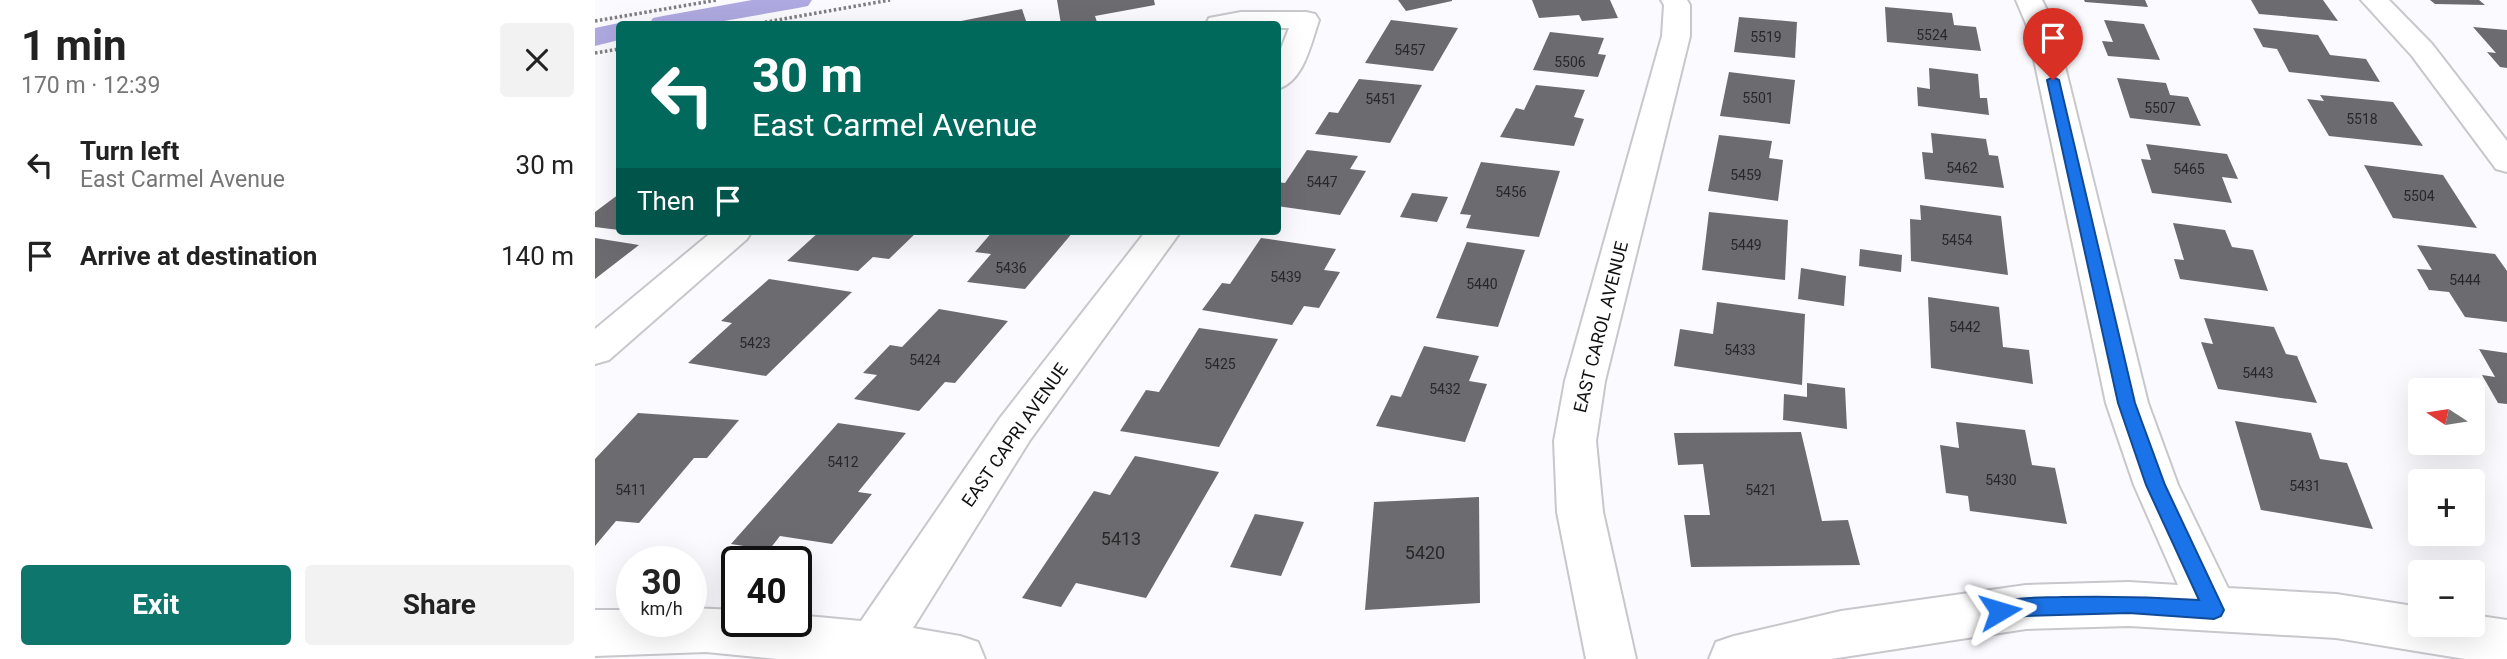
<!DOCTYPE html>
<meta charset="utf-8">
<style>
:root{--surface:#fff;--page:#f2f2f2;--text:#222;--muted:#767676;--accent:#0f766e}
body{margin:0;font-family:Roboto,sans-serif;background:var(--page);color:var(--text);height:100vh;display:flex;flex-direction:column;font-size:26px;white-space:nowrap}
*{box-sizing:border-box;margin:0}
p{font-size:23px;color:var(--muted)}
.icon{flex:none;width:38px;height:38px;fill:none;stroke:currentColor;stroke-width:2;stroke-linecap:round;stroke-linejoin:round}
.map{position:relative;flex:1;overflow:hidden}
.drawer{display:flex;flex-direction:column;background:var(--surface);width:595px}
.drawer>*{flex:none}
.top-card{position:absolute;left:21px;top:21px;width:665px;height:214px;border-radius:7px;box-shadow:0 7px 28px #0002;background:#00695c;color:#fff;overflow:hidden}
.needle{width:46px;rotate:282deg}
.buttons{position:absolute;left:1813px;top:378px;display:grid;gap:14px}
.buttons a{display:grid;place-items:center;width:77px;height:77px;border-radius:7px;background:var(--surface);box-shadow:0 7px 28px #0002;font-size:35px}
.speed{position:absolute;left:21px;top:546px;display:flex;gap:14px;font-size:35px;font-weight:700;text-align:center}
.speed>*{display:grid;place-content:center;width:91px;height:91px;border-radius:50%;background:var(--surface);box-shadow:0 7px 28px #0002;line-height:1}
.speed small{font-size:18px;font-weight:400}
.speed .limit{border:4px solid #111;border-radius:10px;background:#fff;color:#111}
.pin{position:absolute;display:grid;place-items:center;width:60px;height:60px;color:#fff;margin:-72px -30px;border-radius:50% 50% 50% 0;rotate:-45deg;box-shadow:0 0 7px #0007}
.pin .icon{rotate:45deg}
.me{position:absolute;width:77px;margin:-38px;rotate:83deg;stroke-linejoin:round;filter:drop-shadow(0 0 5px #0008)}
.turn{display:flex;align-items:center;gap:24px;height:147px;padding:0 21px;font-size:32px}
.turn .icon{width:91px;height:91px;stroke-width:2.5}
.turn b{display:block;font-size:49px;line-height:60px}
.then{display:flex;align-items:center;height:66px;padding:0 21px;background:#0003;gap:14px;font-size:26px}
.round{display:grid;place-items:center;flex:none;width:74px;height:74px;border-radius:7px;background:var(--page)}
.headline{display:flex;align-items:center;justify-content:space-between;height:119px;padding:0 21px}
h1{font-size:42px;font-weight:700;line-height:52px}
.button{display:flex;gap:14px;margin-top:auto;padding:14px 21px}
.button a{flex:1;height:80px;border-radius:7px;background:var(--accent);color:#fff;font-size:28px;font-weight:700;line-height:80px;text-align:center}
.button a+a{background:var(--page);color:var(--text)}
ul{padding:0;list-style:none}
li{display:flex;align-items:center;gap:21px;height:91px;padding:0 21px}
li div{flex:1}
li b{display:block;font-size:26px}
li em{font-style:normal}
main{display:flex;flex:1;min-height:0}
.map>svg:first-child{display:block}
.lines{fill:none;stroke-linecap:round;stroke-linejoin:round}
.canal{fill:#aea9e0;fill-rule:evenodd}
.building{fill:#6c6b70}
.minor-casing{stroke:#c7c7cc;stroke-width:4}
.path{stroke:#7e7e81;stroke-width:3.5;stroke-dasharray:2.5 2.5;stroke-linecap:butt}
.minor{fill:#fff;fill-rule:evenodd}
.route{fill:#1a73e8;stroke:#114b97;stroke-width:2}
.labels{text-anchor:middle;stroke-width:5;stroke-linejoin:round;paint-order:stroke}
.number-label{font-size:14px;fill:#28282a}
.street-label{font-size:18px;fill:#111112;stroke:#fff}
.near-number-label{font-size:18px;fill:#28282a}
</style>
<main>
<section class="drawer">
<div class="headline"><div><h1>1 min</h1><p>170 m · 12:39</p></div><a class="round"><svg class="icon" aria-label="close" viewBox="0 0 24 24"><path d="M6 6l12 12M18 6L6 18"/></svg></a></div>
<ul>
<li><svg class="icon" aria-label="left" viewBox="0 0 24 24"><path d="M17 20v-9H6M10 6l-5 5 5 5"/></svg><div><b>Turn left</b><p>East Carmel Avenue</p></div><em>30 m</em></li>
<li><svg class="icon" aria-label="arrive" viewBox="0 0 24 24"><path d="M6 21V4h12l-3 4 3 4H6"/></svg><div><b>Arrive at destination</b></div><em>140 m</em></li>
</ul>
<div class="button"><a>Exit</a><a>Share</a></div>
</section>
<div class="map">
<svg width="1912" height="659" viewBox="0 0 1912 659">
<rect width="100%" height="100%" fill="#fafaff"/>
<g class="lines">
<!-- canal -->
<g class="canal">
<path d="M157 0H217L213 6 203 8 112 24H54L58 18 68 16Z"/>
<path d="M24 23 28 24H24V40L0 46V28Z"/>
</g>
</g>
<!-- building -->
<g class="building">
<path d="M462 0H559L560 5 500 16 502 22 466 24Z"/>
<path d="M803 0H857V1L811 11Z"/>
<path d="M937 0H1015L1023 18 987 21 984 15 944 18Z"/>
<path d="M1489 0H1550L1553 7 1490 2Z"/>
<path d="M1656 0H1728L1743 21 1664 14Z"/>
<path d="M1835 0H1884L1890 5 1840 4Z"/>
<path d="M1290 7 1357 13 1359 25 1381 27 1386 51 1292 42Z"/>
<path d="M427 9 432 24H356V23Z"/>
<path d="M1144 17 1202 22 1200 58 1139 52Z"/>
<path d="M796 20 863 28 838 71 770 63Z"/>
<path d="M1509 20 1549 24 1565 60 1513 56 1507 41 1518 42Z"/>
<path d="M1878 27 1912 30V68L1905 67 1892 52 1901 53Z"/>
<path d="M1658 28 1723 35 1735 55 1771 59 1785 82 1694 72 1682 49 1668 47Z"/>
<path d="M955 32 1009 38 1003 54 1011 55 1003 77 938 70Z"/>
<path d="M1334 68 1383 74 1385 98H1392L1394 115 1323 106 1322 87 1335 89Z"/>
<path d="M1134 72 1200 80 1195 124 1125 116Z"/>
<path d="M1522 78 1571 83 1575 95 1593 97 1606 126 1535 118Z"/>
<path d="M764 79 827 85 795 143 720 134 734 112 743 113Z"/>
<path d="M941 85 990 90 979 117 989 119 979 146 905 137 921 108 929 110Z"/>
<path d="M1725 95 1798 102 1828 146 1734 136 1712 99 1729 101Z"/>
<path d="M1336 133 1391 139 1394 155 1403 156 1409 188 1330 179 1327 152 1338 153Z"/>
<path d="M1124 135 1177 141 1174 158 1188 160 1183 201 1113 191Z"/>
<path d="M1551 144 1632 154 1643 179 1627 177 1637 203 1557 193 1546 159 1556 160Z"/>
<path d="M712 150 763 156 755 169 771 171 745 215 682 206V182L690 183Z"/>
<path d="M886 162 965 171 944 237 871 228 876 215 865 214Z"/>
<path d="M1769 165 1848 175 1882 228 1798 218Z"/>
<path d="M817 193 853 197 842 222 805 217Z"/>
<path d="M24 194V230L0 227V212Z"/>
<path d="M1325 205 1406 216 1413 275 1316 261 1315 219 1326 220Z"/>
<path d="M1114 212 1193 220 1190 280 1107 270Z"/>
<path d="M1578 223 1630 230 1637 247 1658 250 1673 291 1585 279 1579 259 1589 260Z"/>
<path d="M225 231H323L294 259 278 257 263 271 192 261Z"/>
<path d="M398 231H479L430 289 372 282 396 254 380 252Z"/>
<path d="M0 238 44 245 0 279Z"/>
<path d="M666 238 741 249 729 270 745 272 724 308 709 306 697 325 607 310 627 283 635 284Z"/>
<path d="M872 242 930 250 903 327 841 318Z"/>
<path d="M1822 245 1900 254 1912 271V322L1870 317 1854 292 1834 290 1822 269 1837 270Z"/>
<path d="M1265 249 1307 255 1306 272 1264 266Z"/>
<path d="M1206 268 1251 276 1249 306 1203 299Z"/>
<path d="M174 279 257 292 171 376 93 363 137 323 126 321Z"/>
<path d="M1333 297 1404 307 1408 347 1434 350 1438 384 1336 368Z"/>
<path d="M1122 302 1210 314 1207 385 1079 366 1085 329 1118 334Z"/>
<path d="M344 309 413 321 360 383 350 382 324 411 259 399 282 375 268 373 295 345 307 347Z"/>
<path d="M1609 318 1679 327 1691 354 1702 356 1722 403 1623 389 1606 342 1618 344Z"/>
<path d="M604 328 683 339 624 447 525 431 551 390 564 392Z"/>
<path d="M829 346 884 356 874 381 892 384 870 442 781 426 796 395 806 397Z"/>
<path d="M1884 349 1912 353V404L1903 403 1887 375 1900 377Z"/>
<path d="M1212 383 1250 388 1252 429 1188 420 1189 394 1212 397Z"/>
<path d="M43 413 144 420 112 458H99L44 523 21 521 0 546V459Z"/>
<path d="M1640 421 1716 433 1725 459 1752 463 1778 529 1666 510Z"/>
<path d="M1361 422 1430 430 1437 465 1460 468 1472 524 1375 511 1373 496 1351 493 1345 445 1364 448Z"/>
<path d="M243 423 311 433 263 492 277 494 237 544 185 536 174 550 136 544Z"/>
<path d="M1206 432 1227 521 1253 520 1265 565 1096 567 1089 515H1115L1108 464 1083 465 1079 433Z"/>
<path d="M540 456 624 472 551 598 481 583 466 607 427 598 499 491 515 495Z"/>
<path d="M884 497 885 603 770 610 779 502Z"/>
<path d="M660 514 709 522 686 576 635 567Z"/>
</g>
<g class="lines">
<!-- minor casing -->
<g class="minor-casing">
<g id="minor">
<path d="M1066 0H1092L1095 5V36L1010 381 1001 441 1008 512 1041 659H991L962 512 959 441 970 381 1067 36 1069 5Z"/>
<path d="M1421 0H1447L1460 26 1553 403 1583 485 1633 588 1741 594 1825 607V625H1878V615L1912 620V659H1870L1741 638 1534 626 1431 629 1236 659H1114L1121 642 1139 636 1246 611 1431 585 1534 582 1583 585 1539 485 1511 403 1432 26Z"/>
<path d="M1766 0H1794L1837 44 1912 141V172L1901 169 1817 56Z"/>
<path d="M646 12H711L720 14 724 20C716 43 709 82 682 89V59L694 28H682V24H611L614 18Z"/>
<path d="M118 231H157L152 239 14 360 0 364V329Z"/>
<path d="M551 231H586L435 440 318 628 365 636 383 642 390 659H182L111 652 0 656V610H37V621H96V608L142 610V621H201V615L266 621 405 418Z"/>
</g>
</g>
<!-- path -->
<g class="path">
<path d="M0 21 122 0"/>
<path d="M160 24 295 0"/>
<path d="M0 53 24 49"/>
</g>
<!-- minor -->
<use href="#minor" class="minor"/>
</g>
<!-- route -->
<path class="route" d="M1458 77 1464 80 1540 403 1570 485 1629 610 1626 616 1619 619 1534 613 1431 616 1405 620 1398 617 1395 611 1398 605C1420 596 1445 598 1468 597 1514 596 1558 597 1604 600L1551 485 1523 403 1452 80Z"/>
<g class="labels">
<!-- number labels -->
<g class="number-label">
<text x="1337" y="40">5524</text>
<text x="1171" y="42">5519</text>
<text x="815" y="55">5457</text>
<text x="975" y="67">5506</text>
<text x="1163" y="103">5501</text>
<text x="786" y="104">5451</text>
<text x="1565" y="113">5507</text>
<text x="1767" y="124">5518</text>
<text x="1367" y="173">5462</text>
<text x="1594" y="174">5465</text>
<text x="1151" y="180">5459</text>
<text x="727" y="187">5447</text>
<text x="916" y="197">5456</text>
<text x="1824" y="201">5504</text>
<text x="1362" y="245">5454</text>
<text x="1151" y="250">5449</text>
<text x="416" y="273">5436</text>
<text x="691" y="282">5439</text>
<text x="1870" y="285">5444</text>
<text x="887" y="289">5440</text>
<text x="1370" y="332">5442</text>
<text x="160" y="348">5423</text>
<text x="1145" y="355">5433</text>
<text x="330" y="365">5424</text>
<text x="625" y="369">5425</text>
<text x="1663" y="378">5443</text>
<text x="850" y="394">5432</text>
<text x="248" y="467">5412</text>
<text x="1406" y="485">5430</text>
<text x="1710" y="491">5431</text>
<text x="36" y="495">5411</text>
<text x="1166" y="495">5421</text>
</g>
<!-- street labels -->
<g class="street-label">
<text transform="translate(1006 327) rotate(-76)" y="6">EAST CAROL AVENUE</text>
<text transform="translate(420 435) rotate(-55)" y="6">EAST CAPRI AVENUE</text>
</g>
<!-- near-number labels -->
<g class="near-number-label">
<text x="526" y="545">5413</text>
<text x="830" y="559">5420</text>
</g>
</g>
</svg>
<div class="buttons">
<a><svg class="needle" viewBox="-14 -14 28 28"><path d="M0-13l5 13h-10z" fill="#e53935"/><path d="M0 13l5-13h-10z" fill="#767676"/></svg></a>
<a>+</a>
<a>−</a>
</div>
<div class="speed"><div>30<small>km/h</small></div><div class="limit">40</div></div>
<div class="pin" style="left:1458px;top:80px;background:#d93025"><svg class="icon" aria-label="arrive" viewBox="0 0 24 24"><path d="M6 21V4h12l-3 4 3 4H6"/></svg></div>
<svg class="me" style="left:1405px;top:611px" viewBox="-20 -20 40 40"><path d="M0-17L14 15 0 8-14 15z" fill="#1a73e8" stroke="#fff" stroke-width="4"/></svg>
<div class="top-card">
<div class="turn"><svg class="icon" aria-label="left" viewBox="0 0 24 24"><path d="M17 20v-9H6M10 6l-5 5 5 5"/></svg><div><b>30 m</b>East Carmel Avenue</div></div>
<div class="then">Then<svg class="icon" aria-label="arrive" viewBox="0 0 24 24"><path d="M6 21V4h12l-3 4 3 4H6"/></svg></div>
</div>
</div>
</main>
